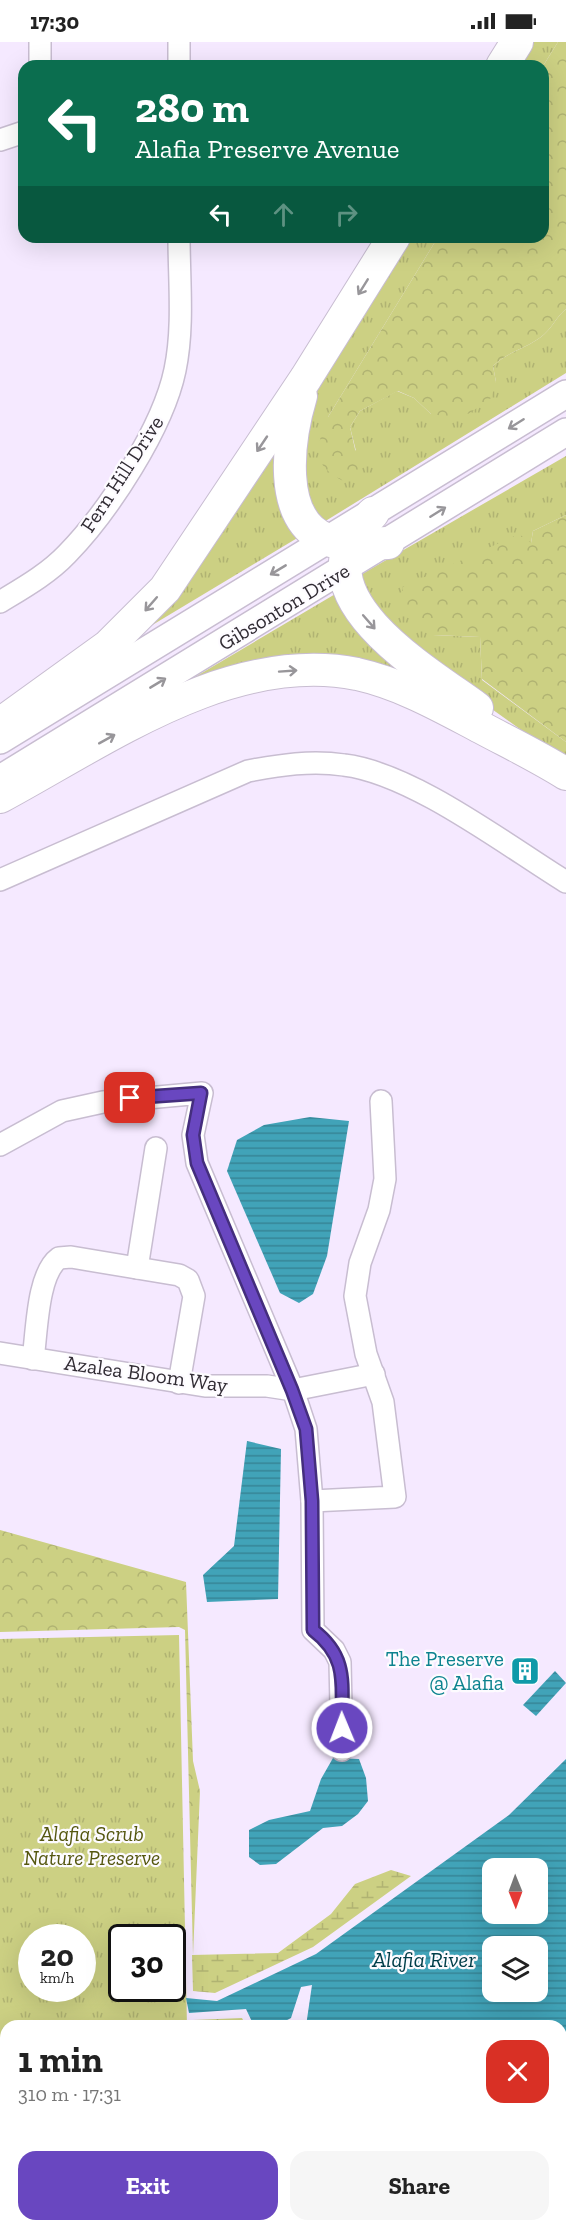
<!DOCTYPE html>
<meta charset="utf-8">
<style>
:root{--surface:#fff;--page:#f6f6f6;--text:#222;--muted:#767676;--accent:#6947c0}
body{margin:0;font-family:"Zilla Slab",serif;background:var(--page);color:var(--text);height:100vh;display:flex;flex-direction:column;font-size:22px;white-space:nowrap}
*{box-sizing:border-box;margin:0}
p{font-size:20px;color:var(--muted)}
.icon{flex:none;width:33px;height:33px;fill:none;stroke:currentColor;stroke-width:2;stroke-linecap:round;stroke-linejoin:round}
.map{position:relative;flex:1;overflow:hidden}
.sheet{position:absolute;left:0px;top:1978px;width:567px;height:212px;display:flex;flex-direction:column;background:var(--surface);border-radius:18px 18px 0 0;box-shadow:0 6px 24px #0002}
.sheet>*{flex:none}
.guide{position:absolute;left:18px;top:18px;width:531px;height:183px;border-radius:18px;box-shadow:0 6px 24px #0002;background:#0b6e4f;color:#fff;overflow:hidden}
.needle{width:39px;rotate:179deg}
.controls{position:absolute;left:482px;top:1816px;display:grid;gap:12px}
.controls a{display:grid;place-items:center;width:66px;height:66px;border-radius:12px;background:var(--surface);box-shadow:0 6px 24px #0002;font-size:30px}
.speed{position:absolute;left:18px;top:1882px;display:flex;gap:12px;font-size:30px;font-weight:700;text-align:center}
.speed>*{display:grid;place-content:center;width:78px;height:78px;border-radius:50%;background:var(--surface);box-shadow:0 6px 24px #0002;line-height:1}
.speed small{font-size:15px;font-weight:400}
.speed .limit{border:3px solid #111;border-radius:9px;background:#fff;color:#111}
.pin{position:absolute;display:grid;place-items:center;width:51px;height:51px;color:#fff;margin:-26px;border-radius:12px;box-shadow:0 3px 9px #0006}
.me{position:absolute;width:66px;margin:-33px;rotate:359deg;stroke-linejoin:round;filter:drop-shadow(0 0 4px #0008)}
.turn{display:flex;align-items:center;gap:21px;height:126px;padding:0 18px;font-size:27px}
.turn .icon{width:78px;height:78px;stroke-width:2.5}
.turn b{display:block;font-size:42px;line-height:51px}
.lanes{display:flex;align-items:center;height:57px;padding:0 18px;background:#0003;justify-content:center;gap:30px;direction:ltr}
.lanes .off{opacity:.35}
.round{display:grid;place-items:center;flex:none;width:63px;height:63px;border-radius:18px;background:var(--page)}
.summary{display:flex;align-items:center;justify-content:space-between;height:102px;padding:0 18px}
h1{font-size:36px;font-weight:800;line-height:45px}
.button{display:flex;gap:12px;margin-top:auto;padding:12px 18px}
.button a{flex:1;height:69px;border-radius:18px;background:var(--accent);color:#fff;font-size:24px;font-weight:800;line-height:69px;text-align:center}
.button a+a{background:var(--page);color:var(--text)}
.status{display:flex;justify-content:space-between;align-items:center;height:42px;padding:0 30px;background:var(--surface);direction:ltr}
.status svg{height:16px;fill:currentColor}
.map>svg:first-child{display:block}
.grass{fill:url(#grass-tufts);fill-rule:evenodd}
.forest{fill:url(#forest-crowns)}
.wetland{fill:url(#wetland-marsh)}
.water{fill:url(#water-rules);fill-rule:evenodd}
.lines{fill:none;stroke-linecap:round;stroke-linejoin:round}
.minor-casing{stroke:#c8bdd1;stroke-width:24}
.major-casing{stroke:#c8bdd1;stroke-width:30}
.highway-casing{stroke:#c8bdd1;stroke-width:34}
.minor{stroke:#fff;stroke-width:21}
.major{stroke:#fff;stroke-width:27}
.highway{stroke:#fff;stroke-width:32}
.oneway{stroke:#98969a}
.route-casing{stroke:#442e7d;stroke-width:15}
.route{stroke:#6947c0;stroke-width:10}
.labels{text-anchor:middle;stroke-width:4.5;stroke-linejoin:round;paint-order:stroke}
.street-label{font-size:21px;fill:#312c34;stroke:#fdfbff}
.culture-label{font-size:21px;fill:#0d838f;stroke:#fdfbff;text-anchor:end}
.park-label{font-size:21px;font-style:italic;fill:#555710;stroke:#fdfbff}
.water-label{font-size:22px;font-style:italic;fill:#003e49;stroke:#fdfbff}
</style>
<div class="status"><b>17:30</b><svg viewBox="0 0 49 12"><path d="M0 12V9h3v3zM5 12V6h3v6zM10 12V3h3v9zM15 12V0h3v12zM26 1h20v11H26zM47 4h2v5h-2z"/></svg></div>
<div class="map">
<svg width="566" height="2189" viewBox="0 0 566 2189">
<defs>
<pattern id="grass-tufts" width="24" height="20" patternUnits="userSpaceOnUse" patternTransform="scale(1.5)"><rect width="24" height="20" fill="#ccd083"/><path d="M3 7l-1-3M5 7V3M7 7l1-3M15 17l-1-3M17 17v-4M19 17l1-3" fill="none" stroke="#b0b372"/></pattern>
<pattern id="forest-crowns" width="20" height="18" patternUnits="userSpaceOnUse" patternTransform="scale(1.5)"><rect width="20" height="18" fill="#ccd083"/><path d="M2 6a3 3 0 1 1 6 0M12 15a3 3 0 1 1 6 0" fill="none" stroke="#b0b372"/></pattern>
<pattern id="wetland-marsh" width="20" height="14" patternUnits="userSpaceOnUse" patternTransform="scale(1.5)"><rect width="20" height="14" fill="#ccd083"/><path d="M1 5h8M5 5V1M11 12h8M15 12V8" fill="none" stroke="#b0b372"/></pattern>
<pattern id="water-rules" width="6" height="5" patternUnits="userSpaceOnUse" patternTransform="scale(1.5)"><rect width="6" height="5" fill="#41a3b8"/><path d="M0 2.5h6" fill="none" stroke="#378596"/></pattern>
</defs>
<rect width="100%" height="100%" fill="#f5e9ff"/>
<!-- grass -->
<g class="grass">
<path d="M524 0H558L543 24H509Z"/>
<path d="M399 195H438L328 375 356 409 350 385 360 369 397 349 414 356 431 372 496 340 493 324C507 310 525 307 541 295 551 288 556 275 566 267V331L319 483 303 459 306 366Z"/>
<path d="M277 383 299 495 144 588Z"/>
<path d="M566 414V473L533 489 531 501 433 593 480 595 482 638 566 700V720L454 640 369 569 362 532Z"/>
<path d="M337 551 409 628 190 640 195 635Z"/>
<path d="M179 1593 187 1984H6V2184H180L177 2189H0V1597ZM32 1896H82V1947H32ZM122 1896H172V1947H122Z"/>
</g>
<!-- forest -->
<g class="forest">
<path d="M558 0H566V267C556 275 551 288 541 295 525 307 507 310 493 324L496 340 491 356 470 371 457 376 431 372 414 356 398 349 360 369 350 385 360 429 345 440C311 423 315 407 328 375L438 195H543V24Z"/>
<path d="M566 473V700L482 637 480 595 433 593 399 560 403 545 519 492 531 501 533 489Z"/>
<path d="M0 1488 186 1540 193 1719 200 1749 193 1913 185 1588 179 1585 0 1590Z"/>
</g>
<!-- wetland -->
<g class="wetland">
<path d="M391 1828 411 1834 313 1905 215 1951 193 1949 192 1913 278 1911 331 1872 355 1842Z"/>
<path d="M242 1976 246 1984H194L193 1978Z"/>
</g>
<!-- water -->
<g class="water">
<path d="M310 1075 349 1079 327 1214 313 1252 299 1261 280 1251 227 1129 237 1098 264 1083Z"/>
<path d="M247 1399 281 1407 278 1557 207 1560 203 1533 234 1504Z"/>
<path d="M555 1629 566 1641 536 1674 523 1663Z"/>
<path d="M333 1716 359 1717 366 1736 368 1759 358 1772 342 1784 323 1786 276 1822 260 1823 249 1815V1788L269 1778 310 1769 321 1737Z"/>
<path d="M566 1717V2189H177L180 2184H561V1984H306L312 1943 301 1945 291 1976 276 1984H254L246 1967 189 1971 186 1956 217 1959 316 1912 509 1773ZM492 1827H537V1872H492ZM492 1905H537V1950H492Z"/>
</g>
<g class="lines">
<!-- minor casing -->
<g class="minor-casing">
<g id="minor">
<path d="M40 0V24"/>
<path d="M179 0V24"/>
<path d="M0 98 24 90"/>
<path d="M0 560C23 546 48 532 67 512 108 470 163 386 175 328 184 285 179 238 179 195"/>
<path d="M0 838 248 729C280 723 311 718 344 723 412 731 506 803 566 840"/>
<path d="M0 1103 62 1069 103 1060 202 1051 193 1093 197 1121 293 1348 306 1387 312 1459 313 1588 334 1608 340 1620 342 1708"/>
<path d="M137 1226 156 1106"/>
<path d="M0 1311 205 1344H267L293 1348 374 1332"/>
<path d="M33 1317C37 1290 37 1232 59 1216L71 1215 179 1233 188 1238 194 1254 179 1341"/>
<path d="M312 1459 395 1455 383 1360 366 1312 355 1254 360 1221 379 1168 385 1137 381 1059"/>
</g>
</g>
<!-- major casing -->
<g class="major-casing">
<g id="major">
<path d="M0 698 566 352"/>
<path d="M0 737 566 390"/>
</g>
</g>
<!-- highway casing -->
<g class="highway-casing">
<g id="highway">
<path d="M502 24 517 0"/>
<path d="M301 354C289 394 275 479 328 498 346 504 369 502 388 501"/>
<path d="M373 471C365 480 356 489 351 500 317 567 434 634 477 666"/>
<path d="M0 682 108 604 165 547 306 336 394 195"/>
<path d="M0 755C106 698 231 607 357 632 402 642 442 665 482 686 510 701 539 715 566 732"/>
</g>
</g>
<!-- minor -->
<use href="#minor" class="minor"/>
<!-- major -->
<use href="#major" class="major"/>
<!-- highway -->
<use href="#highway" class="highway"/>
</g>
<!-- one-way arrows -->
<defs><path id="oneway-shaft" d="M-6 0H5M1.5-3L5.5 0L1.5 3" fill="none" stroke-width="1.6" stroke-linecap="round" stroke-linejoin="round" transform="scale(1.5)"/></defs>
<g class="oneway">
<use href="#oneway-shaft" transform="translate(363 245) rotate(122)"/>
<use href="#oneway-shaft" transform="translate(516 382) rotate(148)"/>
<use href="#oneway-shaft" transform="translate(262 402) rotate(124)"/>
<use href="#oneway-shaft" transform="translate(438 470) rotate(-32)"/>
<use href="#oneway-shaft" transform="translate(278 528) rotate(149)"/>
<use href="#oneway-shaft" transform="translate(151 562) rotate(131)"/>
<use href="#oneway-shaft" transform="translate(369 580) rotate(49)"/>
<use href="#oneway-shaft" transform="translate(288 629) rotate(-4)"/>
<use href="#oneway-shaft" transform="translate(158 641) rotate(-31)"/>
<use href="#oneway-shaft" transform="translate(107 697) rotate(-29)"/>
</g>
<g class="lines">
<!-- route casing -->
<g class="route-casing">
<path id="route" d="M130 1056 201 1051 193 1093 197 1121 292 1348 306 1387 312 1459 313 1588C350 1616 341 1644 342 1686"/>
</g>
<!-- route -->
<use href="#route" class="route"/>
</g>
<!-- icons -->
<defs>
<g id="building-square" transform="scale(1.5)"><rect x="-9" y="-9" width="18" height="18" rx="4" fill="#0f9aa8" stroke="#fdfbff"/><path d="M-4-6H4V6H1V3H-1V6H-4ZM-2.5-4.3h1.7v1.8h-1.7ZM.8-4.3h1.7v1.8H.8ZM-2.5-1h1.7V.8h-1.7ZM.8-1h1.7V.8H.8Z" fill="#fff"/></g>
</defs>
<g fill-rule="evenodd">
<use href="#building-square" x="525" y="1629"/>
</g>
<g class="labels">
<!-- street labels -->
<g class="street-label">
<text transform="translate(122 432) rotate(-57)" y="7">Fern Hill Drive</text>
<text transform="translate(284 565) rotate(-31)" y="7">Gibsonton Drive</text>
<text transform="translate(146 1332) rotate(8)" y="7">Azalea Bloom Way</text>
</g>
<!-- culture labels -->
<g class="culture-label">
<text x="504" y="1624">The Preserve<tspan x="504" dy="24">@ Alafia</tspan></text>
</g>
<!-- park labels -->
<g class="park-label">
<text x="92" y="1799">Alafia Scrub<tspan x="92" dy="24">Nature Preserve</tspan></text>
</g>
<!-- water labels -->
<g class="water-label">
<text x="424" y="1925">Alafia River</text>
</g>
</g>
</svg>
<div class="controls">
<a><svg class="needle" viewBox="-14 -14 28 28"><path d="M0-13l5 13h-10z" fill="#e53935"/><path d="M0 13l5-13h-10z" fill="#767676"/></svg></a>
<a><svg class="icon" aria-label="layers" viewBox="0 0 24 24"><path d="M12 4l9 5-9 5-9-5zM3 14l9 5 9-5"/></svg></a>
</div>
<div class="speed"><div>20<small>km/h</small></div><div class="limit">30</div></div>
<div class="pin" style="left:130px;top:1056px;background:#d93025"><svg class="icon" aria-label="arrive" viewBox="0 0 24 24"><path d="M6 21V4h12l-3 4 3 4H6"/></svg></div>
<svg class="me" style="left:342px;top:1686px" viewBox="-20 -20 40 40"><circle r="17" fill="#6947c0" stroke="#fff" stroke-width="3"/><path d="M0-11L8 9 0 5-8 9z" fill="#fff"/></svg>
<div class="guide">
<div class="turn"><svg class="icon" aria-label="left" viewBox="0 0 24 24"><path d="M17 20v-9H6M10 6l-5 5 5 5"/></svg><div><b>280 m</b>Alafia Preserve Avenue</div></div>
<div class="lanes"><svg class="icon" aria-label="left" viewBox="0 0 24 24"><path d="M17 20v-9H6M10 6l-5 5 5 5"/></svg><svg class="icon off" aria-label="ahead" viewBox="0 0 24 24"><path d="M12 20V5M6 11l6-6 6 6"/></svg><svg class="icon off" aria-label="right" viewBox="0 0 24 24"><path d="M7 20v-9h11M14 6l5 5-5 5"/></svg></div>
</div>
<section class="sheet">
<div class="summary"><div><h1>1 min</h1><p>310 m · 17:31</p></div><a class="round" style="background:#d93025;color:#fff"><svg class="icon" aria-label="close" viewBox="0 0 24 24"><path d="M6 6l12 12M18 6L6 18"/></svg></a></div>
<div class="button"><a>Exit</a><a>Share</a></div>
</section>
</div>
